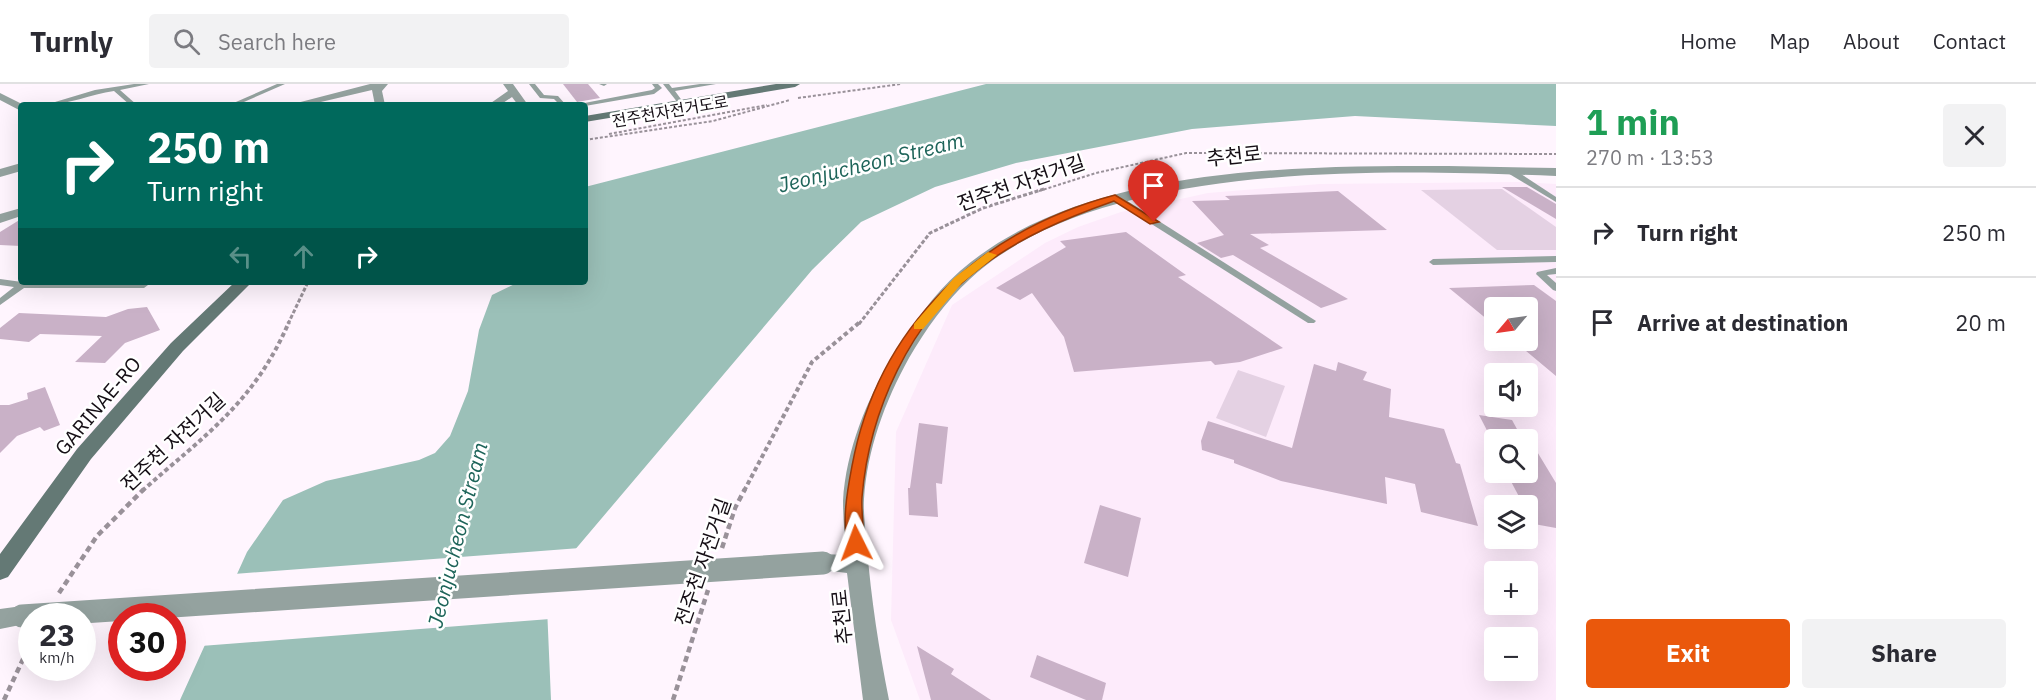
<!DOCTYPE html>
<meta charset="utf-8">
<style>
:root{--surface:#fff;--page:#f2f2f3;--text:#2b2b33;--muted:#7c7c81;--line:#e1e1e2;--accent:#ea580c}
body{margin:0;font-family:"IBM Plex Sans","Noto Sans KR",sans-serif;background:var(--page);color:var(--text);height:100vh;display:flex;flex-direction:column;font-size:22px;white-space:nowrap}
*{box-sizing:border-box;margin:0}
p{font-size:20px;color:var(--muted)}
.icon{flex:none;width:33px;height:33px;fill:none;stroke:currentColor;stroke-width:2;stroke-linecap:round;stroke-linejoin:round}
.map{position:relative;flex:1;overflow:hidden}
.side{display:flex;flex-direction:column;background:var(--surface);width:480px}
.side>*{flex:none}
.banner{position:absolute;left:18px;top:18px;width:570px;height:183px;border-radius:6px;box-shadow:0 6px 24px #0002;background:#00695c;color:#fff;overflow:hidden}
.needle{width:39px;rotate:241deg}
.tools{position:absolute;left:1484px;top:213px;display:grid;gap:12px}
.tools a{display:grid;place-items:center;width:54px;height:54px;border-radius:6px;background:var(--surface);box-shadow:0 6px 24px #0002;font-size:30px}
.speed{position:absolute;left:18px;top:519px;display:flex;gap:12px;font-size:30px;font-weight:700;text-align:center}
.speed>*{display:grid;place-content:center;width:78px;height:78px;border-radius:50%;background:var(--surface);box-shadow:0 6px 24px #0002;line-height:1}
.speed small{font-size:15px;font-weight:400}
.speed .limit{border:9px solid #d22;background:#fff;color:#111}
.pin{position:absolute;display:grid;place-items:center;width:51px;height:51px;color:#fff;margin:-62px -26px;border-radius:50% 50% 50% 0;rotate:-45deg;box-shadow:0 0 6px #0007}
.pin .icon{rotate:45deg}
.me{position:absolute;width:66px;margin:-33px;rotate:357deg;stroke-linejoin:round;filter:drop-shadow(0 0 4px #0008)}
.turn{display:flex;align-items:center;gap:21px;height:126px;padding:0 30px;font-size:27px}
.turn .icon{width:78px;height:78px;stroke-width:2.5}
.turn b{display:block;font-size:42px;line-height:51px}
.lanes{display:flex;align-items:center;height:57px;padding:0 30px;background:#0003;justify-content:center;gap:30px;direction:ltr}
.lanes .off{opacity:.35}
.round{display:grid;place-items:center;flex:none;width:63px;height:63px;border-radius:6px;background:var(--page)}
.summary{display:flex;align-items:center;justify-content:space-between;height:102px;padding:0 30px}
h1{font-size:36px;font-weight:700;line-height:45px;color:#1e9e55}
.primary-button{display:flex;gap:12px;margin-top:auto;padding:12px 30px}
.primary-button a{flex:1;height:69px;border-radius:6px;background:var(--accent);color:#fff;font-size:24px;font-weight:700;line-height:69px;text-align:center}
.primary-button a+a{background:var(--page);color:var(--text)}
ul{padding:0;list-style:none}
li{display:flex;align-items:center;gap:18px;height:90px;padding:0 30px;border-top:2px solid var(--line)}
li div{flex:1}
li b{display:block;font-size:22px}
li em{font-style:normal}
header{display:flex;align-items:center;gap:36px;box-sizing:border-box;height:84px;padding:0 30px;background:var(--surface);border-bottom:2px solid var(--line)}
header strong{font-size:28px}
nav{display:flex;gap:33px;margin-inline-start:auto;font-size:21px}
.search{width:420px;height:54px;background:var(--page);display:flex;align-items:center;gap:15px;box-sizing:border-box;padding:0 21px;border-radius:6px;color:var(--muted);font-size:22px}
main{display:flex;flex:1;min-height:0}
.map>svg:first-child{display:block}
.built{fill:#fdebfb;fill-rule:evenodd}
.green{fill:#e4d1e3}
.water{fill:#9bc0b8}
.pier{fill:#fff5fe}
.building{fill:#c9b1c7}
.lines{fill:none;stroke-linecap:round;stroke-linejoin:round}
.path-far3{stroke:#999199;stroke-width:2;stroke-dasharray:3 2;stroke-linecap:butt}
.path-far2{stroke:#999199;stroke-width:3;stroke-dasharray:4 2;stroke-linecap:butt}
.path-far1{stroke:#999199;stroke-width:4;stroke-dasharray:4.5 3;stroke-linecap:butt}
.path{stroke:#999199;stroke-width:4.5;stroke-dasharray:6 4;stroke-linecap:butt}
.lane{fill:#94a29f;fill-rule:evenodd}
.street{fill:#94a29f;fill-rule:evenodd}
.secondary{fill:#647975;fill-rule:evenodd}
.street-bridge{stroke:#94a29f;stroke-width:23}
.route{fill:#ea580c;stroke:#983908;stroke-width:1.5}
.slow{fill:#f59e0b}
.labels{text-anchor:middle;stroke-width:5;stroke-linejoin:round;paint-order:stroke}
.far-street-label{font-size:16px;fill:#150e15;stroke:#fff}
.street-label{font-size:20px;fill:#150e15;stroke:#fff}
.water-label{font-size:21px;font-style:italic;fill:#1d6459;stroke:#fff}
</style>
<header>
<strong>Turnly</strong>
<div class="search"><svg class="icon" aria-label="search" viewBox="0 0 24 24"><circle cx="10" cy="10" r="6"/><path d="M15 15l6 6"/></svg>Search here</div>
<nav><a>Home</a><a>Map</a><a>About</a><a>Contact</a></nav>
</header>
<main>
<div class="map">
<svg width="1556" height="616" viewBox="0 0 1556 616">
<rect width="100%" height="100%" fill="#fff5fe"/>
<!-- built -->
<path class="built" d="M1520 98 1556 100V616H920L891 536 896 348 952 221 1045 159 1078 143 1121 128 1208 109 1320 100ZM1494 224H1527V256H1494ZM1494 290H1527V322H1494ZM1494 356H1527V388H1494ZM1494 422H1527V454H1494ZM1494 488H1527V520H1494ZM1494 554H1527V586H1494Z"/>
<!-- green -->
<g class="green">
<path d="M1502 105 1556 143V166H1497L1421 106Z"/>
<path d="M1238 286 1285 302 1266 353 1216 334Z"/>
</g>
<!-- water -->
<path class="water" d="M986 0H1556V42L1355 32 1192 45 1016 79 935 103 861 138 812 186 546 500 551 616H180L247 468 283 416 326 397 419 376 435 369 450 352 468 307 479 246 492 211 519 198H585V103Z"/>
<!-- pier -->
<path class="pier" d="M580 464 549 502 550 535 201 562 234 490Z"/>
<!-- building -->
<g class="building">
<path d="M563 0H588L600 14 577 18Z"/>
<path d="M1502 103H1527L1556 120V135Z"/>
<path d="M1338 107 1387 146 1250 150 1269 161 1260 164 1348 215 1321 224 1233 171 1221 174 1197 159 1224 151 1192 117 1230 116 1225 112Z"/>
<path d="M21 135V162L0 161V148Z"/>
<path d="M1126 148 1186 191 1178 193 1283 264 1240 278 1215 281 1211 277 1074 288 1064 253 1032 209 1020 216 996 204 1066 163 1060 157Z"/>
<path d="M1534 201 1556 217V292L1513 256H1527V224H1494V241L1449 204Z"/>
<path d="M147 223 160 246 125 259 105 279 75 278 102 252 40 250 29 258 0 255V244L19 229 106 233 128 225Z"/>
<path d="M1338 278 1367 288 1363 296 1391 305 1389 333 1444 345 1456 379 1460 380 1478 442 1421 428 1415 400 1385 393 1387 420 1281 397 1234 379V376L1202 366 1201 357 1208 337 1292 364 1314 280 1336 287Z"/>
<path d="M45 303 60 341 44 347 40 343 17 352 0 369V321H9L28 315 27 309Z"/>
<path d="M1479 331 1512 336 1523 356H1492Z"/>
<path d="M919 339 948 343 942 400 936 399 938 433 909 431 908 404H910Z"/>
<path d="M1527 351 1556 399V444L1534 440 1527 422H1524L1506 388H1527Z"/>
<path d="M1100 421 1141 434 1128 493 1084 479Z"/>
<path d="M917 562 954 585 951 590 991 616H931Z"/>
<path d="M1037 571 1106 599 1102 616H1086L1030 593Z"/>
</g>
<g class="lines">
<!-- path-far3 -->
<g class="path-far3">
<path d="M798 14 901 0"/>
<path d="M609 50 767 21"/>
<path d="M585 56 713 37 790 16"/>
<path d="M1039 107 1096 89 1186 69 1556 70"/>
</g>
<!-- path-far2 -->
<g class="path-far2">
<path d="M288 240 308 198"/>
<path d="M859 240 930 149 983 124 1044 105"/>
</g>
<!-- path-far1 -->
<g class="path-far1">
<path d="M142 407C205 351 254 319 289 238"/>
<path d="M744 407 812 278 860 238"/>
</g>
<!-- path -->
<g class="path">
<path d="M722 464 735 424 745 405"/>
<path d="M59 509 97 452 144 405"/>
<path d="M4 616 32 556"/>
<path d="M673 616 708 506"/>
</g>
<!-- lane -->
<g class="lane">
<path d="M134 0H149L120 6 137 21H130L114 7C91 10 68 21 45 21L95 6Z"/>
<path d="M277 0H285L237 21H229Z"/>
<path d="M529 0H535L544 11 558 12 566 21H560L554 15 540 14Z"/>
<path d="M599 0H607L604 2Z"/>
<path d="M652 0H658L662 4 654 10 585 22 574 21 652 6 655 4Z"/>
<path d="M663 0H669L672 4 700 0H716L675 7 683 18 680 20 678 19Z"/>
<path d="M1506 84H1512L1556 113V118L1506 88Z"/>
<path d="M1112 111H1118L1316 237 1314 239H1308L1112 115Z"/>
<path d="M1556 172V178L1433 181 1429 178 1433 175Z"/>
<path d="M1556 184V190L1547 191 1556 199V207L1553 206 1536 190 1537 188Z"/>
<path d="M0 195 22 198H152L144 204H24L0 221V214L14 203 0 201Z"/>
</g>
<!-- street -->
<g class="street">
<path d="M370 0H388L382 7 385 21H375L372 6 308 21H289Z"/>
<path d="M503 0H513L528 21H518L512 13 500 21H488L508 7Z"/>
<path d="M0 9 24 21H21V27L0 16Z"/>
<path d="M21 79V87L0 93V85Z"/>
<path d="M1448 82 1556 84V92C1389 86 1100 74 970 195 945 218 926 245 909 274 885 317 867 366 864 415 863 431 866 447 867 463 871 515 879 565 889 616H863L847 489 815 485 812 479 815 473 823 470 846 471C845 453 843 435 843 417 846 366 867 315 893 272 912 241 933 211 960 187 1082 81 1295 82 1448 82Z"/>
<path d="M21 124V132L0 139V130Z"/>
<path d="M22 522 30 525 34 532 30 539 0 545V525Z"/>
</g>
<!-- secondary -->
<g class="secondary">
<path d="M776 0H800L795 3 585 38V32Z"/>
<path d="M235 198H252L183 267 91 375 8 493 0 496V470L77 365 171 259Z"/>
</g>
<!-- street-bridge -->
<path class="street-bridge" d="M22 532 823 479"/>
</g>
<!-- route -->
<path class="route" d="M1115 111 1159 138 1150 140 1114 117C1066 134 1020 153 980 184 910 236 869 328 862 413 861 428 864 444 864 459L862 463H850C840 444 848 403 852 382 878 242 979 147 1115 111Z"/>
<!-- slow -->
<path class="slow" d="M988 168 997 171 962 199 923 245H914V240L954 194Z"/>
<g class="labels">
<!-- far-street labels -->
<g class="far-street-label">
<text transform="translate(670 27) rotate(-10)" y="6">전주천자전거도로</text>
</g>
<!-- street labels -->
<g class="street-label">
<text transform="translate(1234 72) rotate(-6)" y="7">추천로</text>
<text transform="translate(1021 99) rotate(-19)" y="7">전주천 자전거길</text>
<text transform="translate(98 322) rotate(-50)" y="7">GARINAE-RO</text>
<text transform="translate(173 358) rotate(-43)" y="7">전주천 자전거길</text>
<text transform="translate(703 478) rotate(-71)" y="7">전주천 자전거길</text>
<text transform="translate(842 533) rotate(-96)" y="7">추천로</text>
</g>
<!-- water labels -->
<g class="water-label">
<text transform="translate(871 79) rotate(-14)" y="7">Jeonjucheon Stream</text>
<text transform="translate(458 451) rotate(-76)" y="7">Jeonjucheon Stream</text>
</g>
</g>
</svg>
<div class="tools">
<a><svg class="needle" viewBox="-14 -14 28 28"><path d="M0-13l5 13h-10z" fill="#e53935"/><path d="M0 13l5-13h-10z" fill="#7c7c81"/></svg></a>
<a><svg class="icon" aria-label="sound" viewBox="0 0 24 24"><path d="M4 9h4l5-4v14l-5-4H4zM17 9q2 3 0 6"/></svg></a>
<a><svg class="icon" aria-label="search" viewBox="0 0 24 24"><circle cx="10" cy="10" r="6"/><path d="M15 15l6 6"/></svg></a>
<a><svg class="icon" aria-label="layers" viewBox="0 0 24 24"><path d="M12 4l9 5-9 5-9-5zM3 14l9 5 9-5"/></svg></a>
<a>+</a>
<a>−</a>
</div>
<div class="speed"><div>23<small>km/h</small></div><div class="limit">30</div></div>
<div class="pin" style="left:1154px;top:138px;background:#d93025"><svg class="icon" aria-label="arrive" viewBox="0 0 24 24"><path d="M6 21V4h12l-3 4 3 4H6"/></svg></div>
<svg class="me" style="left:856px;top:459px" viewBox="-20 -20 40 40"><path d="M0-17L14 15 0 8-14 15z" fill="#ea580c" stroke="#fff" stroke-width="4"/></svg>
<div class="banner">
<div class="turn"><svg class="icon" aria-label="right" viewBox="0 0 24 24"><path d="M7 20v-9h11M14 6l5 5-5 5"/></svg><div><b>250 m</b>Turn right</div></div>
<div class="lanes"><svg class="icon off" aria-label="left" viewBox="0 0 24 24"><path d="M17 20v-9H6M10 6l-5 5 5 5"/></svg><svg class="icon off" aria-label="ahead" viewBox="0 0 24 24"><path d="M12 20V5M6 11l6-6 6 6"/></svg><svg class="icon" aria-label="right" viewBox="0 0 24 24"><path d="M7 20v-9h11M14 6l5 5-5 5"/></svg></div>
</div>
</div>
<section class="side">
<div class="summary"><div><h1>1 min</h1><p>270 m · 13:53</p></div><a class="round"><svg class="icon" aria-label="close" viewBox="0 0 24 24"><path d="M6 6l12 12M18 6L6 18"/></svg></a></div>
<ul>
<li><svg class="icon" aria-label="right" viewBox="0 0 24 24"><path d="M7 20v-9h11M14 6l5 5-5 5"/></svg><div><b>Turn right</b></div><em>250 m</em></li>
<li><svg class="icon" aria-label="arrive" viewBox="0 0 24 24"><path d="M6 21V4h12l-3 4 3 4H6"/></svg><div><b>Arrive at destination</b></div><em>20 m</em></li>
</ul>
<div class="primary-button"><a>Exit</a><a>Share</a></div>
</section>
</main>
